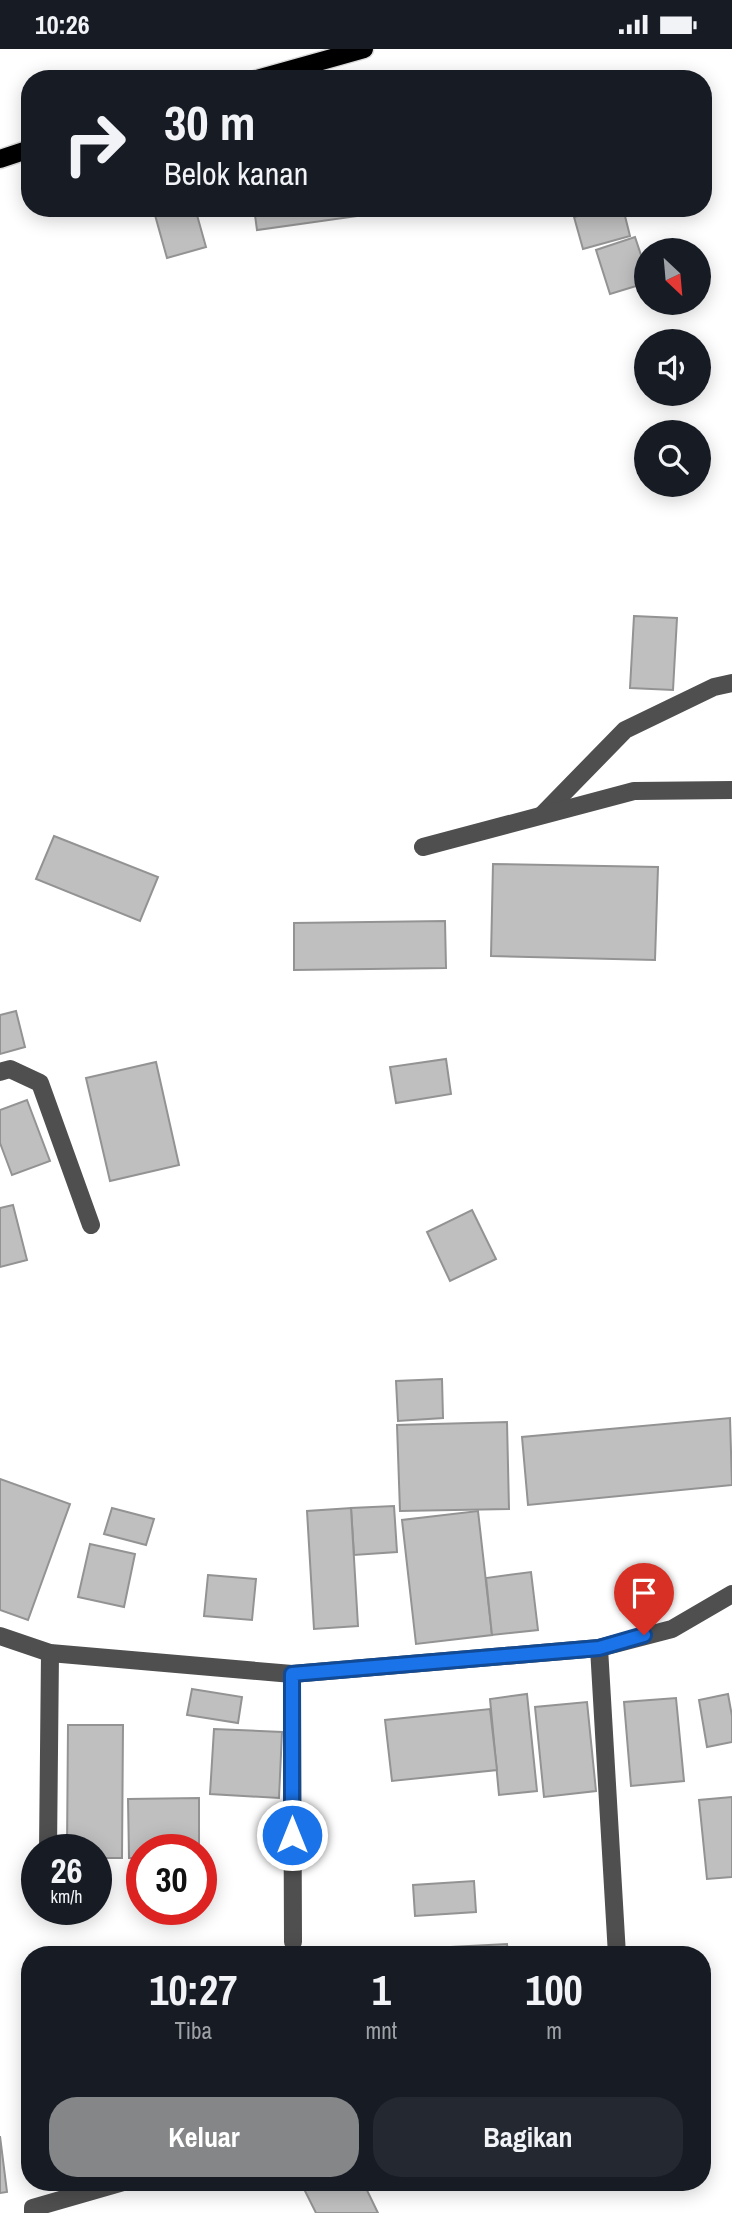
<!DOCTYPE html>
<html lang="id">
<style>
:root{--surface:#171b24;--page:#242831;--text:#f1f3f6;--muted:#9ea1a6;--accent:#858687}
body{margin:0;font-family:"Archivo Narrow",sans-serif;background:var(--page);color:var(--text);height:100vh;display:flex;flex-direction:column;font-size:26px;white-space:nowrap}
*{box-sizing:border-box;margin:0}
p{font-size:23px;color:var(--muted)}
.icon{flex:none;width:38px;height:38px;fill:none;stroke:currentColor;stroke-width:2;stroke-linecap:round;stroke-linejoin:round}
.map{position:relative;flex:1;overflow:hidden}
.sheet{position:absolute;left:21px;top:1897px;width:690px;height:245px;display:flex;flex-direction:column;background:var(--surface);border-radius:28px;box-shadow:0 4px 18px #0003}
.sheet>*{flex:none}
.hud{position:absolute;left:21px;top:21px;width:691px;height:147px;border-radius:28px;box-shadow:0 4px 18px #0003;background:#171b24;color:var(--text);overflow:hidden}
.needle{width:46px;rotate:154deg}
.fabs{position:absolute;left:634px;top:189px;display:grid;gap:14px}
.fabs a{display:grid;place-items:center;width:77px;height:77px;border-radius:50%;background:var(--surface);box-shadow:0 4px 18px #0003;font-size:35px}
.speed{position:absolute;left:21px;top:1785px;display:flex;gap:14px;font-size:35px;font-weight:700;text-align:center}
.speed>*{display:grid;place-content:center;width:91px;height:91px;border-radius:50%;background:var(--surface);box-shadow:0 4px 18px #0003;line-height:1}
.speed small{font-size:18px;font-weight:400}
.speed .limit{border:10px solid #d22;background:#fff;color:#111}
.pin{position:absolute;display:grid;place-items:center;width:60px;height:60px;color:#fff;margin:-72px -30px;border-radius:50% 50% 50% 0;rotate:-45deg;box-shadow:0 0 7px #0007}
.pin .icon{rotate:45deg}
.me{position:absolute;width:77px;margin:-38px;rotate:0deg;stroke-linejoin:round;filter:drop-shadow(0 0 5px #0008)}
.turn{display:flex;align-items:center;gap:24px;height:147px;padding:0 28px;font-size:32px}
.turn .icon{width:91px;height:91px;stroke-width:2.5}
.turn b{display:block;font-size:49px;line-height:60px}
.eta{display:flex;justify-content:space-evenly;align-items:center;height:119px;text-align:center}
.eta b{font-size:42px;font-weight:700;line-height:49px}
.button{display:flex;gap:14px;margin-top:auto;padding:14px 28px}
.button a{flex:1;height:80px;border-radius:28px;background:var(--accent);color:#fff;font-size:28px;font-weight:700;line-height:80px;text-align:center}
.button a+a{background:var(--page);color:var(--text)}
.status{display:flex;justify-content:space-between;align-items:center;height:49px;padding:0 35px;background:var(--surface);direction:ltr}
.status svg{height:19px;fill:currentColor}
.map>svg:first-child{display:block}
.building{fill:#bfbfbf;stroke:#939393;stroke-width:2}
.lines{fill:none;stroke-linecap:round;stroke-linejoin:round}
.major-casing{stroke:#dbdbdb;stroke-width:21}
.minor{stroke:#4f4f4f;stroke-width:18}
.major{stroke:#000;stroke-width:18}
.route-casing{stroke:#114b97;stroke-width:18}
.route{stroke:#1a73e8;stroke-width:12}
</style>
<div class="status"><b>10:26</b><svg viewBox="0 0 49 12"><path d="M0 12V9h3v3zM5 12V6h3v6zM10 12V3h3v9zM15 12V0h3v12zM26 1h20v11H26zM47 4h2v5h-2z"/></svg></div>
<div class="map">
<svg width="732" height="2164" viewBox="0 0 732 2164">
<rect width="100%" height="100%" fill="#fff"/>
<!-- building -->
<g class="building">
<path d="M153 159H195L206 198 167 209Z"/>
<path d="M254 159H371L372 165 257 181Z"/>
<path d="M605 159H623L630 187 583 200 574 168Z"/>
<path d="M635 188 646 221V234L610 245 596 201Z"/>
<path d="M634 567 677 569 673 641 630 639Z"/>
<path d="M54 787 158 828 140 872 36 830Z"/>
<path d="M493 815 658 818 655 911 491 907Z"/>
<path d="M445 872 446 919 294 921V874Z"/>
<path d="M16 962 25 998 0 1005V966Z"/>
<path d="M446 1010 451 1045 396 1054 390 1018Z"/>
<path d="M156 1013 179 1116 110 1132 86 1029Z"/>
<path d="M27 1051 50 1112 12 1126 0 1094V1061Z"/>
<path d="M13 1156 27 1211 0 1218V1159Z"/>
<path d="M472 1161 496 1210 450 1232 427 1183Z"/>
<path d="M442 1330 443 1369 398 1372 396 1332Z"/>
<path d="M730 1369 732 1436 528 1456 522 1388Z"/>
<path d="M507 1373 509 1460 400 1462 397 1376Z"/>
<path d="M0 1430 70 1455 28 1571 0 1561Z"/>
<path d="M394 1457 397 1503 354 1506 351 1459Z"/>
<path d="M112 1459 154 1470 146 1496 104 1485Z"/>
<path d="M351 1459 358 1577 314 1580 307 1462Z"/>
<path d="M478 1462 492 1586 416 1595 402 1471Z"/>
<path d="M90 1495 135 1505 124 1558 78 1548Z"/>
<path d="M531 1523 538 1581 492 1586 486 1529Z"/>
<path d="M208 1526 256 1530 252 1571 204 1567Z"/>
<path d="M192 1640 242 1648 238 1674 187 1666Z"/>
<path d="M527 1645 537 1742 499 1746 490 1650Z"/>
<path d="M728 1645 732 1667V1693L707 1698 699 1651Z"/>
<path d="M676 1649 684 1732 631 1737 624 1653Z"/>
<path d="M587 1653 596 1742 544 1748 535 1658Z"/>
<path d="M490 1660 497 1721 392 1732 385 1671Z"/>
<path d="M68 1676H123L122 1809H96V1801H67Z"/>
<path d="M214 1680 282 1683 279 1749 210 1745Z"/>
<path d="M732 1748V1828L707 1830 699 1751Z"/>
<path d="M199 1749V1801H142V1809H129L128 1750Z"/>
<path d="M474 1832 476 1863 415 1867 413 1836Z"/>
<path d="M507 1895 508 1906H433L432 1899Z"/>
<path d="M0 2087 7 2143 0 2144Z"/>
<path d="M307 2133H363L378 2164H316L302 2136Z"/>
</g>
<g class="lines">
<!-- major casing -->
<g class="major-casing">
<g id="major">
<path d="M257 30 364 0"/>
<path d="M0 110 30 100"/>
</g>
</g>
<!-- minor -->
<g class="minor">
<path d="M543 765 625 681 714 638 732 634"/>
<path d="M423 798 634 742 732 741"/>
<path d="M0 1023 10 1020 40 1034 91 1176"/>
<path d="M0 1587 50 1604 292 1625 599 1599 672 1580 732 1545"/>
<path d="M599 1599 617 1906"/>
<path d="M292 1625 293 1893"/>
<path d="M48 1801 50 1604"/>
<path d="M33 2164V2159L123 2133"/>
</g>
<!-- major -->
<use href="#major" class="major"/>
</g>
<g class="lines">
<!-- route casing -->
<g class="route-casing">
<path id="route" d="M292 1786V1625L599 1599 644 1586"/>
</g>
<!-- route -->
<use href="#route" class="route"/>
</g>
</svg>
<div class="fabs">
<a><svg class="needle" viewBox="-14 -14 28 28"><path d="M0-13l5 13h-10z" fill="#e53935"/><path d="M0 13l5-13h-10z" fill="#9ea1a6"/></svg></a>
<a><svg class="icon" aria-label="sound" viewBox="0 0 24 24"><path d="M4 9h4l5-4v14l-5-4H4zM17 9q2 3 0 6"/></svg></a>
<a><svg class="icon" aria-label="search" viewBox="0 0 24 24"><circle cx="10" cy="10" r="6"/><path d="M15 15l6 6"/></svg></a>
</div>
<div class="speed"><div>26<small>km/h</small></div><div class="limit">30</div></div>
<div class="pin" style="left:644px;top:1586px;background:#d93025"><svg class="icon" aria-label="arrive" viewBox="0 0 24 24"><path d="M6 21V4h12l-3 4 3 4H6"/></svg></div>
<svg class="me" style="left:292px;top:1786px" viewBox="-20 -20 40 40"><circle r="17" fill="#1a73e8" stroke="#fff" stroke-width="3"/><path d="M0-11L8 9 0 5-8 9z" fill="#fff"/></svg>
<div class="hud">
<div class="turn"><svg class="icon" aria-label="right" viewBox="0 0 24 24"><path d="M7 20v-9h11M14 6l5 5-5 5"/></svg><div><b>30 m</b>Belok kanan</div></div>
</div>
<section class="sheet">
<div class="eta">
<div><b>10:27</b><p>Tiba</p></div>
<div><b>1</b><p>mnt</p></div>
<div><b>100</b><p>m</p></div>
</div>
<div class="button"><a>Keluar</a><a>Bagikan</a></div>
</section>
</div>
